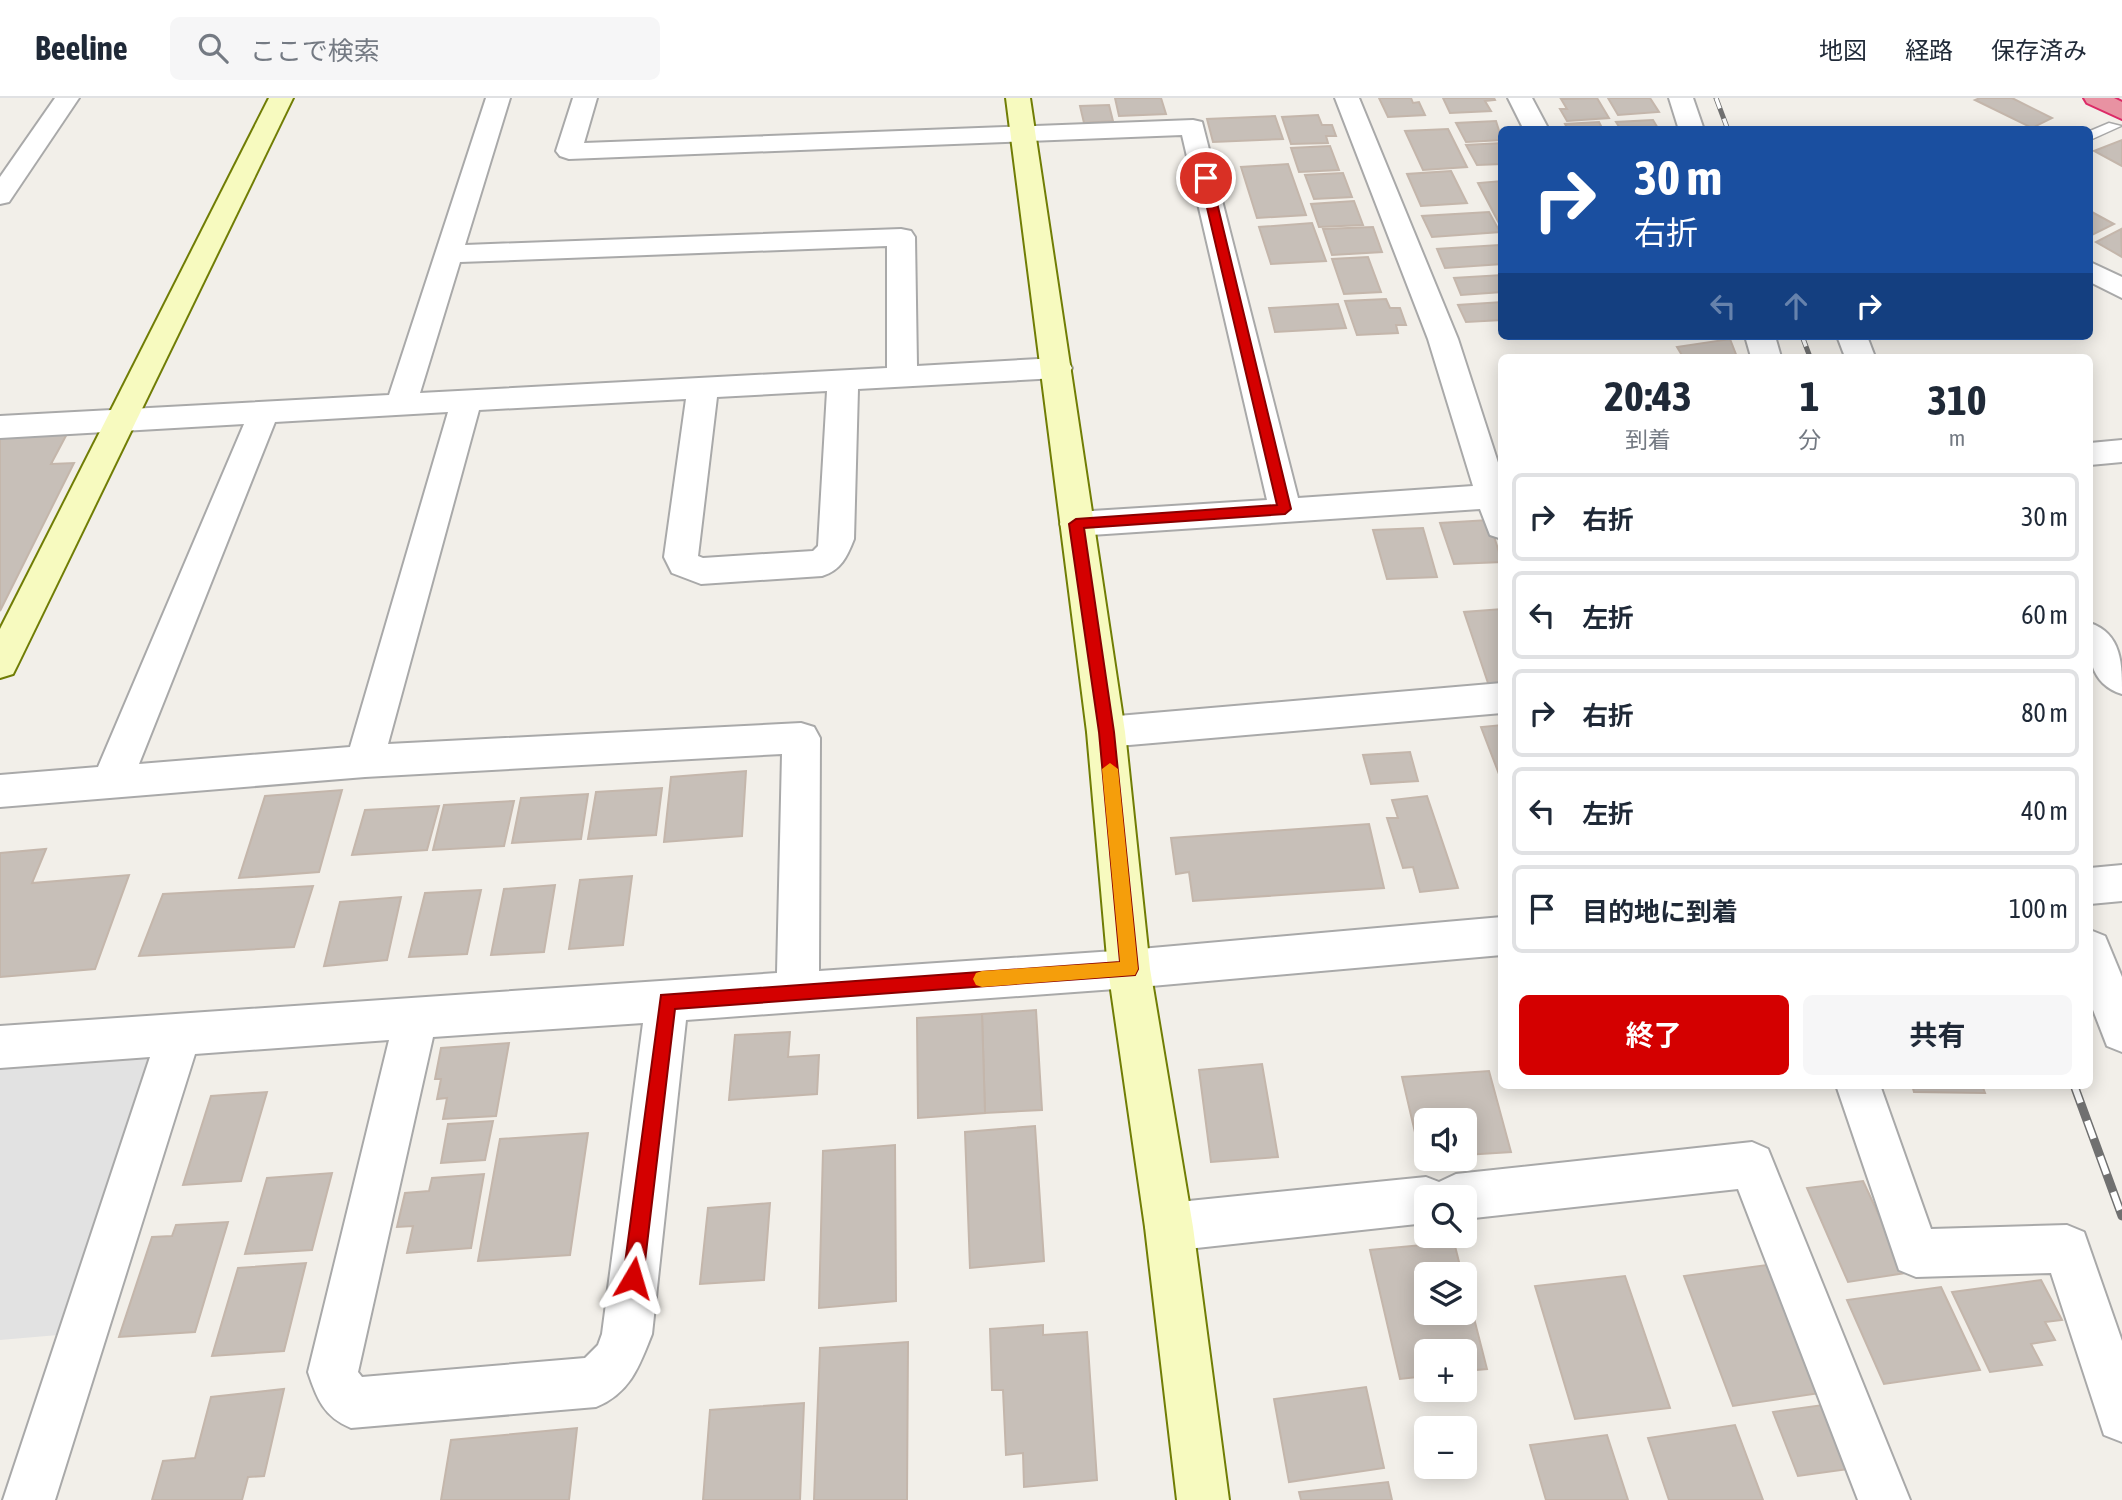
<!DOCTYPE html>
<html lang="ja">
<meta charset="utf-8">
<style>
:root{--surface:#fff;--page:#f6f6f7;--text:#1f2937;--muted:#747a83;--line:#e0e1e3;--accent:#d40000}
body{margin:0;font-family:"Asap Condensed","Noto Sans JP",sans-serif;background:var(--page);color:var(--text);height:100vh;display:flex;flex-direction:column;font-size:26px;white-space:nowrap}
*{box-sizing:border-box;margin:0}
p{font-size:23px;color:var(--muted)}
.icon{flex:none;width:38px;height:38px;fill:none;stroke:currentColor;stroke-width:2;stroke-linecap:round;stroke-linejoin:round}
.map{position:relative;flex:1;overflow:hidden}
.details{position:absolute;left:1498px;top:256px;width:595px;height:735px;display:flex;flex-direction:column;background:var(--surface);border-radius:10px;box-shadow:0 4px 18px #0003}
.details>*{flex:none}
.banner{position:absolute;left:1498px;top:28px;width:595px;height:214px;border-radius:10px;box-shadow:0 4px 18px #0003;background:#1a4fa0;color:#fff;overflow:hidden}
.tools{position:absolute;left:1414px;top:1010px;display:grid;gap:14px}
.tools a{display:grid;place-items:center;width:63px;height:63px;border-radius:10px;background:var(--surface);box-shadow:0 4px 18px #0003;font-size:35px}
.pin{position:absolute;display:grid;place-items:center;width:60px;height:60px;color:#fff;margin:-30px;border:4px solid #fff;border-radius:50%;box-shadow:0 2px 7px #0007}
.me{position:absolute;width:77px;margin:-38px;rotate:7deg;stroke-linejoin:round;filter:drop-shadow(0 0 5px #0008)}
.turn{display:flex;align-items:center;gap:24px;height:147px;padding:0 21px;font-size:32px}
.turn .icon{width:91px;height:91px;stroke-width:2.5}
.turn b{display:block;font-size:49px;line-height:60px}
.lanes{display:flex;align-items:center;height:66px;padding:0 21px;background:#0003;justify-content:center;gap:35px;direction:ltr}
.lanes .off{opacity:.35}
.eta{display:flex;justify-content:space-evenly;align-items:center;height:119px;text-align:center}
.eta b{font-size:42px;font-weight:700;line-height:49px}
.primary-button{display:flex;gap:14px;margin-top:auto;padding:14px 21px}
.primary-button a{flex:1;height:80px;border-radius:10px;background:var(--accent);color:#fff;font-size:28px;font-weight:700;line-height:80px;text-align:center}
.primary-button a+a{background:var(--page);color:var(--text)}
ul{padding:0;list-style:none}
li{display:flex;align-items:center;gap:21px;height:88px;margin:0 14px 10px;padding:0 7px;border:4px solid var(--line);border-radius:10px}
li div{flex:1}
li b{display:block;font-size:26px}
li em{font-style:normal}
header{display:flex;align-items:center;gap:42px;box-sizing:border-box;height:98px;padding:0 35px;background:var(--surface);border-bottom:2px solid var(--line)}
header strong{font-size:33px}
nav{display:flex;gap:38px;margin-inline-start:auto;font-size:24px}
.search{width:490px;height:63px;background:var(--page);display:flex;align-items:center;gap:18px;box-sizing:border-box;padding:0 24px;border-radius:10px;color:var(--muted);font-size:26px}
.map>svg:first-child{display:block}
.parking{fill:#e2e2e2}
.building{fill:#c7bfb8;stroke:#c4b6ab;stroke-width:2}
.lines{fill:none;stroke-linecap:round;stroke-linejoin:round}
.lane-casing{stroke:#a9a9a9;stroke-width:3}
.street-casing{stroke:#a9a9a9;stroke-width:4}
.secondary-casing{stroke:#707d05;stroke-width:4}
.highway-casing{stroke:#dc2a67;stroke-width:4}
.lane{fill:#fff;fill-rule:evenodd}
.street{fill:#fff;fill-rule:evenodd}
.secondary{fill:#f7fabf;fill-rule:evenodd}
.highway{fill:#e892a2;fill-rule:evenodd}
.rail-far1-casing{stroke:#707070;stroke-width:5}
.rail-casing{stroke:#707070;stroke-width:9}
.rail-far1{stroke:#fff;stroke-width:3.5;stroke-dasharray:11;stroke-linecap:butt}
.rail{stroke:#fff;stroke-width:6;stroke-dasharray:19;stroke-linecap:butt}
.route{fill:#d40000;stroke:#8a0000;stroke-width:2}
.slow{fill:#f59e0b}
</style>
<header>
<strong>Beeline</strong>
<div class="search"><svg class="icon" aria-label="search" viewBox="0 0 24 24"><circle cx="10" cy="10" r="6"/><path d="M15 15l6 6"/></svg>ここで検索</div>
<nav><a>地図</a><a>経路</a><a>保存済み</a></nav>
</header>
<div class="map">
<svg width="2122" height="1402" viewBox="0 0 2122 1402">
<rect width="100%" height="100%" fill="#f2efe9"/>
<!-- parking -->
<path class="parking" d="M156 957 58 1237 0 1242V970Z"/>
<!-- building -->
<g class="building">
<path d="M1115 0H1161L1166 16 1119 18Z"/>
<path d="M1379 0H1411L1413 5 1419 4 1425 17 1388 19Z"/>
<path d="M1443 0H1494L1495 2 1485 3 1491 13 1450 15Z"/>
<path d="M1597 0 1609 20 1567 23 1560 11H1567L1561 1Z"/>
<path d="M1608 0H1650L1659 14 1618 17Z"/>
<path d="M1980 0H2012L2052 20 2032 30 1975 2Z"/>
<path d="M1109 7 1113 23 1084 25 1080 8Z"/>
<path d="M1318 17 1322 27H1332L1336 38H1326L1328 45 1291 46 1282 19Z"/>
<path d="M1275 18 1283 41 1213 44 1207 21Z"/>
<path d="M1653 22 1659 32H1621L1616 24Z"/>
<path d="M1496 23 1502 42 1466 44 1456 25Z"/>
<path d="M1599 24 1603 32H1568L1565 26Z"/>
<path d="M1448 31 1467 69 1423 72 1405 33Z"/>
<path d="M2122 42V68L2094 53Z"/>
<path d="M1502 45V66L1477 67 1466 47Z"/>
<path d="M1330 48 1339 72 1299 74 1291 50Z"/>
<path d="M1288 66 1306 117 1257 120 1241 69Z"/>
<path d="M1451 73 1467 105 1421 108 1407 76Z"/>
<path d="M1343 75 1352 99 1314 101 1305 77Z"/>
<path d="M1502 83V131L1478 85Z"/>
<path d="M1354 103 1363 127 1319 129 1311 106Z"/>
<path d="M2090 113 2114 126 2090 138Z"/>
<path d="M1489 114 1500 134 1432 139 1422 118Z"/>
<path d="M1312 125 1326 163 1271 166 1259 129Z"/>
<path d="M1373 129 1382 154 1332 157 1323 131Z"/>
<path d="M2121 131 2122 159 2096 144Z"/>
<path d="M1499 147 1502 166 1445 170 1437 151Z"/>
<path d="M1368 159 1381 194 1344 196 1332 161Z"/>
<path d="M1502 177V194L1461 197 1454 180Z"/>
<path d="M1386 201 1390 210H1400L1406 227H1396L1398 235 1357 237 1345 203Z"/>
<path d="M1502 204V222L1466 224 1458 207Z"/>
<path d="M1338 206 1346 230 1275 234 1269 210Z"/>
<path d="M1730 241 1737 259H1683L1677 249Z"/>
<path d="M69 332 51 366 74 365 0 513V337Z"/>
<path d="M1489 422 1502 464 1454 466 1440 425Z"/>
<path d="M1423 430 1437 479 1387 481 1373 432Z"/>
<path d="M1502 511V587L1489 588 1464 514Z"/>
<path d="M1502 627V684L1481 629Z"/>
<path d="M1410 654 1418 683 1371 686 1363 657Z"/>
<path d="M746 673 742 738 664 744 671 679Z"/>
<path d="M662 690 656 737 588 741 596 694Z"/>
<path d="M342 692 319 774 239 780 265 698Z"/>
<path d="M588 696 581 741 512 745 521 700Z"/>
<path d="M1427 698 1458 790 1420 794 1413 769 1403 770 1387 720H1398L1392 702Z"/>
<path d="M514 703 504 748 433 752 444 707Z"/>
<path d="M439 708 427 752 352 757 365 712Z"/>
<path d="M1369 726 1384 790 1193 803 1189 774 1176 776 1171 740Z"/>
<path d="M46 751 32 785 129 777 95 871 0 879V755Z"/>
<path d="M632 778 623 847 569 851 580 782Z"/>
<path d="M555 787 544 854 491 857 504 791Z"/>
<path d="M313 788 294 849 139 858 163 796Z"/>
<path d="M481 792 467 856 409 859 425 795Z"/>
<path d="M401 799 387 862 324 868 340 804Z"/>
<path d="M1036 912 1042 1012 985 1015 982 916Z"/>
<path d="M982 916 985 1015 918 1020 917 920Z"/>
<path d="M790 934 788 959 819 957 817 996 729 1002 735 937Z"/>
<path d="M509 945 496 1018 443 1021 447 1000 437 1001 441 981H435L441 950Z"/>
<path d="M1262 966 1278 1059 1211 1064 1199 972Z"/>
<path d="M1489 973 1511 1054 1465 1057V1022H1426V1060H1421L1402 979Z"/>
<path d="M1912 987H1982L1985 995 1914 994Z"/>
<path d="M267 994 241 1083 183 1087 211 998Z"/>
<path d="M493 1023 485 1062 441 1065 448 1026Z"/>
<path d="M1035 1028 1044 1163 970 1170 965 1034Z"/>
<path d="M588 1035 570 1157 478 1163 500 1041Z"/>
<path d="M895 1047 896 1203 819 1210 823 1053Z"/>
<path d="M332 1075 312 1152 245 1156 267 1080Z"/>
<path d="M484 1076 471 1150 407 1155 413 1128 397 1129 405 1095 429 1093 432 1080Z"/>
<path d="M1863 1083 1906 1175 1848 1184 1807 1090Z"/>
<path d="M770 1105 764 1182 700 1186 708 1110Z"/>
<path d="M228 1124 195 1234 119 1239 152 1139 172 1138 176 1127Z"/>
<path d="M1454 1144 1462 1176H1426V1214H1465V1185L1487 1271 1465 1273V1253H1426V1278L1400 1281 1370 1152Z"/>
<path d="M306 1165 284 1253 212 1258 238 1170Z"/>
<path d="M1767 1167 1820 1295 1733 1308 1684 1178Z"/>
<path d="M1625 1178 1670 1310 1575 1321 1535 1188Z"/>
<path d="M2041 1182 2062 1222 2045 1224 2055 1242 2031 1246 2042 1267 1990 1274 1952 1194Z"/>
<path d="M1941 1189 1980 1272 1884 1286 1847 1202Z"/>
<path d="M1043 1227V1237L1087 1234 1097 1382 1024 1389 1023 1355 1006 1357 1003 1292H992L990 1231Z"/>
<path d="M908 1244 907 1402H814L820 1250Z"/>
<path d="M1366 1289 1384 1370 1289 1384 1274 1301Z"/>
<path d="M284 1291 264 1378 248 1379 242 1402H152L163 1363 195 1360 211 1299Z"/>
<path d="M804 1305 800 1402H703L710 1312Z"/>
<path d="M1830 1306 1856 1370 1798 1378 1773 1314Z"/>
<path d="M1735 1327 1763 1402H1669L1648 1340Z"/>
<path d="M577 1330 569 1402H441L451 1342Z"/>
<path d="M1607 1337 1628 1402H1546L1530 1347Z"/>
<path d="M1388 1384 1392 1402H1301L1299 1394Z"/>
</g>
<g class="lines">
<!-- lane casing -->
<g class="lane-casing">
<path id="lane" d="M2109 25 2121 28 2090 42V33Z"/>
</g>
<!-- street casing -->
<g class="street-casing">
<g id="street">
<path d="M55 0H79L9 104 0 106V79Z"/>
<path d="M486 0H510L465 147 901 131 911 133 915 139 917 268 1057 260 1068 263 1072 270 1068 277 1057 280 858 291 854 441C847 459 841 472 822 478L701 486 672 475 664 459 686 301 479 312 388 646 801 625 814 629 820 640 819 873 1129 852 1502 819V857L1129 890 686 922 652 1236C639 1269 630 1295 596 1309L351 1330C324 1319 317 1301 308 1274L389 942 195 956 55 1402H3L150 959 0 970V928L777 875 782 656 365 679 0 709V677L98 669 244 326 0 340V318L389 297ZM887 148V270L420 295 460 164ZM827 293 818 448 813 453 703 460 698 458 717 299ZM448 314 350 649 139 666 275 324ZM643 925 602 1236 598 1247 585 1260 362 1279 358 1274 433 939Z"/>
<path d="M573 0H597L584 45 1193 22 1202 24 1298 400 1473 388 1428 241 1335 0H1359L1458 241 1502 377V441L1490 437 1480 411 1076 438 1064 434 1060 426 1064 418 1076 414 1267 402 1182 37 569 61 560 58 556 53Z"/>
<path d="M1508 0H1532L1549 32H1524Z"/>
<path d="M1669 0H1693L1704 32H1679Z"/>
<path d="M2090 164 2122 179V200L2090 184Z"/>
<path d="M1745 238H1775L1781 259H1751Z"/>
<path d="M1837 238H1867L1875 259H1845Z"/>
<path d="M2122 342V364L2090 367V345Z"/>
<path d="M2090 525C2122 536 2122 566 2122 596 2089 586 2087 555 2090 525Z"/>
<path d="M1502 585V615L1106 649 1093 645 1087 634 1093 623 1106 619Z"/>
<path d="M2122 767V803L2090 806V770Z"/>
<path d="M2090 832 2105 838 2122 879V954L2107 948 2090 904Z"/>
<path d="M1836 987H1880L1931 1131 2067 1127 2084 1134 2122 1243V1344L2104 1337 2051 1175 1916 1179 1899 1172Z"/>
<path d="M1752 1044 1768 1051 1910 1402H1858L1738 1091 1465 1121V1099H1426V1125L1169 1153 1152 1146 1145 1129 1152 1112 1169 1105 1426 1079 1439 1084 1456 1076Z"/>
</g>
</g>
<!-- secondary casing -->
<g class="secondary-casing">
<g id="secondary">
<path d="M269 0H293L18 566 13 576 0 580V531Z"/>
<path d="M1006 0H1030L1125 634 1150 871 1193 1129 1229 1402H1177L1145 1129 1108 871 1087 634Z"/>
</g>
</g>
<!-- highway casing -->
<g class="highway-casing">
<path id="highway" d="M2084 0H2114L2122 4V21L2087 5Z"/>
</g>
<!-- lane -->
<use href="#lane" class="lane"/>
<!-- street -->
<use href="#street" class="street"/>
<!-- secondary -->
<use href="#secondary" class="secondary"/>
<!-- highway -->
<use href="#highway" class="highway"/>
<!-- rail-far1 casing -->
<g class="rail-far1-casing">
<g id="rail-far1">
<path d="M1716 0 1728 32"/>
<path d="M1802 238 1810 259"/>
</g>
</g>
<!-- rail casing -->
<g class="rail-casing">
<path id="rail" d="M2074 987 2122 1118"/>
</g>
<!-- rail-far1 -->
<use href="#rail-far1" class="rail-far1"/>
<!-- rail -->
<use href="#rail" class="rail"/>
</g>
<!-- route -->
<path class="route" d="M1206 76 1211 80 1291 411 1285 416 1084 430 1114 634 1138 871 1135 877 675 911 643 1180 640 1187 633 1190 626 1187 623 1180 661 897 1120 864 1099 634 1069 426 1076 421 1277 407 1200 80Z"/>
<!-- slow -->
<path class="slow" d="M1110 665 1118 671 1138 871 1135 877 982 889 976 887 973 881 976 875 982 873 1120 864 1102 671Z"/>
</svg>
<div class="tools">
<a><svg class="icon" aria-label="sound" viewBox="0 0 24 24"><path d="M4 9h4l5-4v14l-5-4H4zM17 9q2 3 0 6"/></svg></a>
<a><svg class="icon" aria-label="search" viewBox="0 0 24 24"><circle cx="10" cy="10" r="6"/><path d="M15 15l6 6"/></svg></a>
<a><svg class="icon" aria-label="layers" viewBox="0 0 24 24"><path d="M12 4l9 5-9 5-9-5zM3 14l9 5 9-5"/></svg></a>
<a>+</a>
<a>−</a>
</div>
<div class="pin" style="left:1206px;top:80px;background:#d93025"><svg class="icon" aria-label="arrive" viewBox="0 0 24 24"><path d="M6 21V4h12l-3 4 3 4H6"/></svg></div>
<svg class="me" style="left:633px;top:1180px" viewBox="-20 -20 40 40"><path d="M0-17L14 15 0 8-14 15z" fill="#d40000" stroke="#fff" stroke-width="4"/></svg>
<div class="banner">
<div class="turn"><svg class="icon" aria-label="right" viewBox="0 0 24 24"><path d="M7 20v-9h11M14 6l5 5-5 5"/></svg><div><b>30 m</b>右折</div></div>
<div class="lanes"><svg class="icon off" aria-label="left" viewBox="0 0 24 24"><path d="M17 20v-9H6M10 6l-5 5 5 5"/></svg><svg class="icon off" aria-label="ahead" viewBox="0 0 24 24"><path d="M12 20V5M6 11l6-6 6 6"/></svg><svg class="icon" aria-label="right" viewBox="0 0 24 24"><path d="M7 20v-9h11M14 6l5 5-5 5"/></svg></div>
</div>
<section class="details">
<div class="eta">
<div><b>20:43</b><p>到着</p></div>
<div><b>1</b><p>分</p></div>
<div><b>310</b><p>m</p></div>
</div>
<ul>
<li><svg class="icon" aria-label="right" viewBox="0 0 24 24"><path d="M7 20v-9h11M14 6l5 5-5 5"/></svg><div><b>右折</b></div><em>30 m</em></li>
<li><svg class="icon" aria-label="left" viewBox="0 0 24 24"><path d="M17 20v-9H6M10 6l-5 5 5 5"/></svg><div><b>左折</b></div><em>60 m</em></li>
<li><svg class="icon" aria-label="right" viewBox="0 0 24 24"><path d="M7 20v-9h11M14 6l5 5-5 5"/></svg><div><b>右折</b></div><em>80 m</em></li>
<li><svg class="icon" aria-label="left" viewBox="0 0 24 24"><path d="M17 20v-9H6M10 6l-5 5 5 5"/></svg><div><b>左折</b></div><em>40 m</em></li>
<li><svg class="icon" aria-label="arrive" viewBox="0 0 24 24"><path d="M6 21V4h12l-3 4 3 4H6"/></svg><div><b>目的地に到着</b></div><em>100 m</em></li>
</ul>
<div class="primary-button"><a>終了</a><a>共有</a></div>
</section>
</div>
